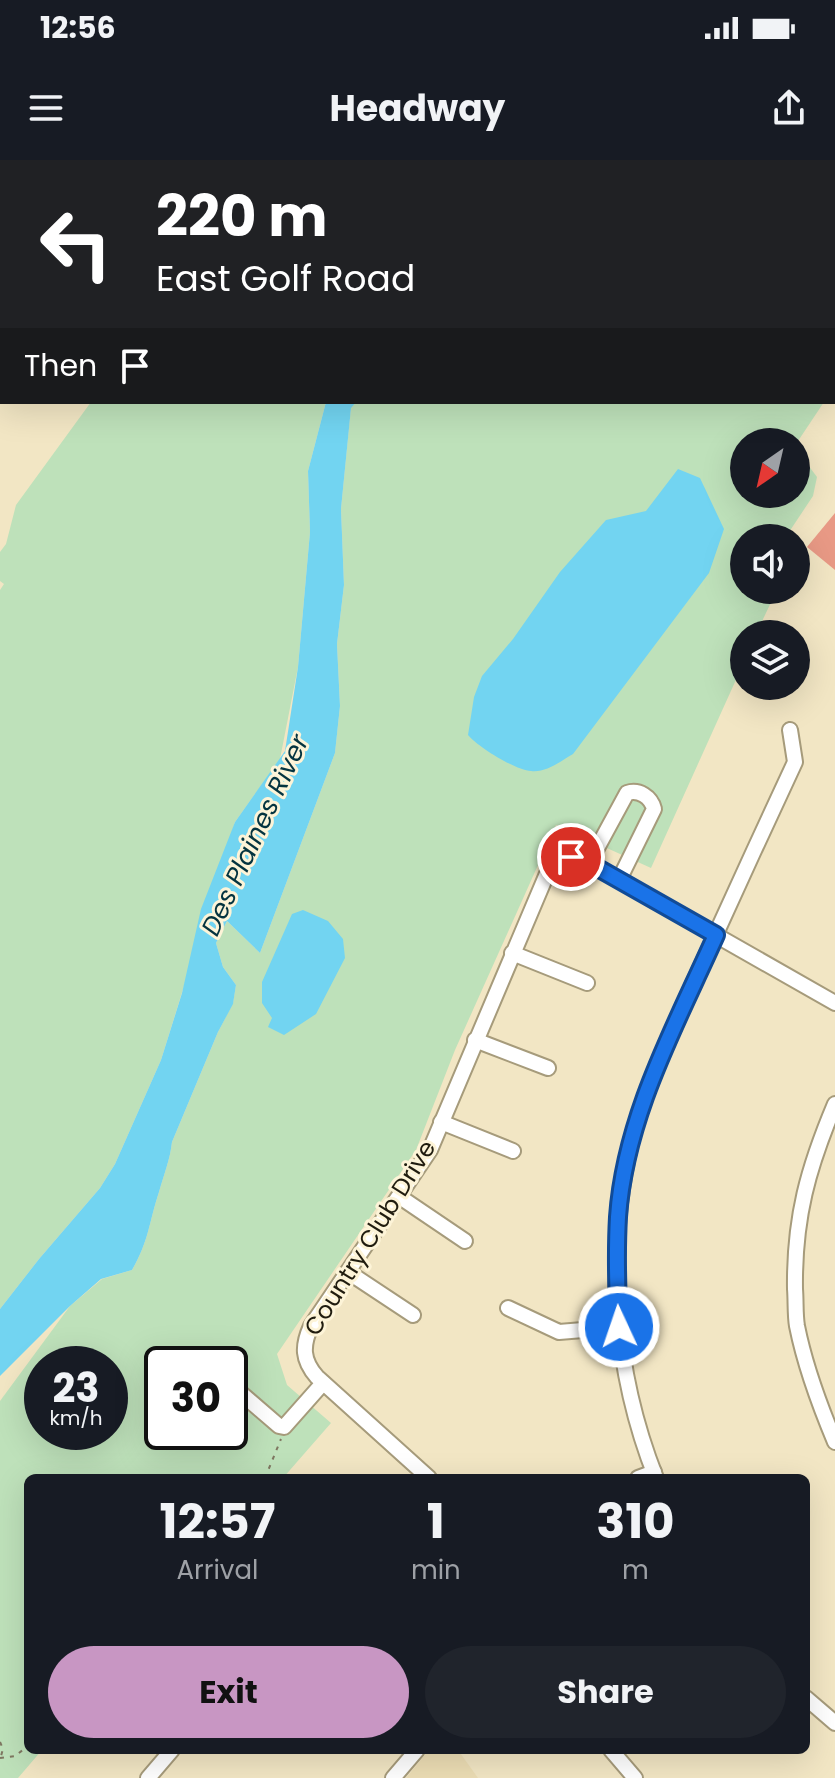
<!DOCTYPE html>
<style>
:root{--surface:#171b24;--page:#20242c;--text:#f1f3f6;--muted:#9ea1a6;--accent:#c896c3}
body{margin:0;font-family:Poppins,sans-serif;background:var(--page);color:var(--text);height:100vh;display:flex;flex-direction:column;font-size:30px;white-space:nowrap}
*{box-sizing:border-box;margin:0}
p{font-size:26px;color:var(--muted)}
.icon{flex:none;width:44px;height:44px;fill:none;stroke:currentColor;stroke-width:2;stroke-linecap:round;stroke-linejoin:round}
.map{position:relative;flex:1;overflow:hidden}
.panel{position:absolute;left:24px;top:1314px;width:786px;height:280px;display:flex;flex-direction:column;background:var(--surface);border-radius:12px;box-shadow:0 8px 32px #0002}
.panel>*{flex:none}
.guide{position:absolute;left:0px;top:0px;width:836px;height:244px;box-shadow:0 8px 32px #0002;background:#202124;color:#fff;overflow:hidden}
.needle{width:52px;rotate:214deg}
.buttons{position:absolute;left:730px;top:268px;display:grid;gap:16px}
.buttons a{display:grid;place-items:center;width:80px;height:80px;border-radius:50%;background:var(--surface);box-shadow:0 8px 32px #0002;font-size:40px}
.speed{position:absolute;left:24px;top:1186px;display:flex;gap:16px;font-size:40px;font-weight:700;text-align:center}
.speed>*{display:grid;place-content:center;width:104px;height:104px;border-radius:50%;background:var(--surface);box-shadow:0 8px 32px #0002;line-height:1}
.speed small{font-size:20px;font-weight:400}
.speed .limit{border:4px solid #111;border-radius:12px;background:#fff;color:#111}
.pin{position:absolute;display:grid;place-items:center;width:68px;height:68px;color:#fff;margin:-34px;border:4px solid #fff;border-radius:50%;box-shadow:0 2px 8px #0007}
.me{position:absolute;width:88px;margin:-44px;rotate:357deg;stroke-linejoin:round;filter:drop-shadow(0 0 6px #0008)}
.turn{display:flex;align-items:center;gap:28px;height:168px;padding:0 24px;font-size:36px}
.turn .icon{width:104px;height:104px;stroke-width:2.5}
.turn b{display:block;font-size:56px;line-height:68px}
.then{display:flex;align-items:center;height:76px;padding:0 24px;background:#0003;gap:16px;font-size:30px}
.eta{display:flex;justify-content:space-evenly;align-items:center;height:136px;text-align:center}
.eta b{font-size:48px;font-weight:700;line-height:56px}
.primary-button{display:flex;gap:16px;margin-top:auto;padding:16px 24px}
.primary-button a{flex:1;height:92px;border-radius:48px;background:var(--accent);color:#111;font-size:32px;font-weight:700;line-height:92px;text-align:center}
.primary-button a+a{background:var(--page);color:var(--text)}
.status{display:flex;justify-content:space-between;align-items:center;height:56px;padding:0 40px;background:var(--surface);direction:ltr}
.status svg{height:22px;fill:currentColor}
header{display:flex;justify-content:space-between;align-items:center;height:104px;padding:0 24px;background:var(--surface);font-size:36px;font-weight:700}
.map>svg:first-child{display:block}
.built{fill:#ecddb4}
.green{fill:#bee1ba;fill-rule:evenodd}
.forest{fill:#92c88c}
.water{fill:#72d4f1}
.building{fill:#e89985}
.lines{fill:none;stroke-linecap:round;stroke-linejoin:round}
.minor-casing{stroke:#a69b7b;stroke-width:18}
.path{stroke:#7f7761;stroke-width:2;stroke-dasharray:4 6;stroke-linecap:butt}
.minor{stroke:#fff;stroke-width:14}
.route-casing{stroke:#114b97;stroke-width:20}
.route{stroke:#1a73e8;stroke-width:14}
.labels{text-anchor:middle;stroke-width:6;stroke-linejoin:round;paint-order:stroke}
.street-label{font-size:24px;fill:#201c0f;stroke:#fdf4d8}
.water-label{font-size:26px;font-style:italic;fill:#043440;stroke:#fdf4d8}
</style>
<div class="status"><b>12:56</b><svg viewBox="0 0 49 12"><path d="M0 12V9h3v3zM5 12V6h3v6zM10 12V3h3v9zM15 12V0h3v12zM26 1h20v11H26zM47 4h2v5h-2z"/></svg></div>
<header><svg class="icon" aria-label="menu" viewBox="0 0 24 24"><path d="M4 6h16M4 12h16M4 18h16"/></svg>Headway<svg class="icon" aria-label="share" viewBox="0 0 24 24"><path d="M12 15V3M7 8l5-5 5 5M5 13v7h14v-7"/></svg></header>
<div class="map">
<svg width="835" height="1618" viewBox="0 0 835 1618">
<rect width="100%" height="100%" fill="#f2e6c4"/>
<!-- built -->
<path class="built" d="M429 1590H458L478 1618H406Z"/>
<!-- green -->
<g class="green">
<path d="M642 0H799L798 2Z"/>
<path d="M91 242H326L308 311 310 372 298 507 280 599 235 662 161 900 115 1004 100 1028 39 1099 0 1149V430L4 424 0 421V392L6 384 16 345Z"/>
<path d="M356 242H824L796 284V282H744V334H796V289L817 317 813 336 785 378H744V430H770L775 434 756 474H744V502L651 708 556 665 455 890 416 990 277 1194 287 1225 331 1263 283 1318H28V1590H42L18 1618H0V1241L70 1146 102 1119 132 1110C149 1081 149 1062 159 1032 164 1014 170 1000 172 982L218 872 233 843 236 825 223 807 216 783 227 761 260 793 335 593 340 546 337 484 344 425 341 349 351 247ZM42 1204H110V1272H42ZM162 1204H230V1272H162Z"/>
</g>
<!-- forest -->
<path class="forest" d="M338 0H590L591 2H338Z"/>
<!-- water -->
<g class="water">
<path d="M326 242H356L351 248 341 349 344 425 337 484 340 546 335 593 260 793 227 761 216 783 223 807 236 825 233 844 218 872 172 982C170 1000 164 1014 159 1032 149 1062 149 1081 132 1110L101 1119 70 1146 0 1216V1149L39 1099 100 1028 115 1004 161 900 182 833 201 749 235 662 285 591 298 507 310 372 308 311Z"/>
<path d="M678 309 700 318 724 369 709 413 573 594C561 601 546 613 531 611 515 610 478 587 468 575L474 537 482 516 513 479 560 412 606 360 646 351Z"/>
<path d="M303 750 328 761 343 779 345 798 316 854 284 875 268 867 272 858 262 843V822L292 754Z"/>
</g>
<!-- building -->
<path class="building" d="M835 353V410L807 387Z"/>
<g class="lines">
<!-- minor casing -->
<g class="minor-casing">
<g id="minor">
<path d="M0 28 2 30"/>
<path d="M589 703 627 633C639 629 651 637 654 649L619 720"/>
<path d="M512 793 587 823"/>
<path d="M475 880 548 908"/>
<path d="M835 944C808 1008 794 1058 795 1129 796 1141 795 1154 797 1166 805 1206 819 1244 835 1282"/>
<path d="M441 962 513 991"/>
<path d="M400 1037 465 1081"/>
<path d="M348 1112 413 1155"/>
<path d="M508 1148 559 1172 619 1167"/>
<path d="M235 1228 279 1266 284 1267 323 1223"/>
<path d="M429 1318 317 1217C302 1200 302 1186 311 1166L430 990 549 709 564 698 582 699 835 843"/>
<path d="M638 1318 654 1312"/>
<path d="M656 1318C614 1212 604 1090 632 979 646 924 671 874 694 822 727 749 761 675 795 602L790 570"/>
<path d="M806 1538 835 1563"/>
<path d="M611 1590 635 1618"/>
<path d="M148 1618 172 1590"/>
<path d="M393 1618 417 1590"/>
</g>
</g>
<!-- path -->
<g class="path">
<path d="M265 1318 281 1279"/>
<path d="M0 1582 3 1589 1 1596"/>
<path d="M0 1598 15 1596 28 1586"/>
</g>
<!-- minor -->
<use href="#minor" class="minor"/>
</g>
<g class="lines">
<!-- route casing -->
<g class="route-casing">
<path id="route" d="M571 697 582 699 716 775C676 865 625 956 618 1057 616 1093 617 1130 619 1167"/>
</g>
<!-- route -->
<use href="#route" class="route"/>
</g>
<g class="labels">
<!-- street labels -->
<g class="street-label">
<text transform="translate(370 1078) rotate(-58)" y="8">Country Club Drive</text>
</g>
<!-- water labels -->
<g class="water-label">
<text transform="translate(255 675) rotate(-65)" y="9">Des Plaines River</text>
</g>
</g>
</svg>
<div class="buttons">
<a><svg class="needle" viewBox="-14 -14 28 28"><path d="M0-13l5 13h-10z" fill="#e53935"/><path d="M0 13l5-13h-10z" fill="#9ea1a6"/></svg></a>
<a><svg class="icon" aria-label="sound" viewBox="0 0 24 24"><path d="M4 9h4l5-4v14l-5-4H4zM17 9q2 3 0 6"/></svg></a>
<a><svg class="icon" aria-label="layers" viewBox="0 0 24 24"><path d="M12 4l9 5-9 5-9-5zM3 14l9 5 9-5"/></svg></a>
</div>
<div class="speed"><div>23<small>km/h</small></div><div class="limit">30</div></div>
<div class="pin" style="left:571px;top:697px;background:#d93025"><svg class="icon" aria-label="arrive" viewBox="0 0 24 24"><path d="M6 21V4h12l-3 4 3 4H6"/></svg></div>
<svg class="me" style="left:619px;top:1167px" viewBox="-20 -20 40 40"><circle r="17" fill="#1a73e8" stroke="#fff" stroke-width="3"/><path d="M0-11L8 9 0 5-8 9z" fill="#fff"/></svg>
<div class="guide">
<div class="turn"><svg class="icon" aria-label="left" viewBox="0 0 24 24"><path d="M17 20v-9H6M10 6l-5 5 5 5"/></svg><div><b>220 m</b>East Golf Road</div></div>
<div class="then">Then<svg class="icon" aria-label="arrive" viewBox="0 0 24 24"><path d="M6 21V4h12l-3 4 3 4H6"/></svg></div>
</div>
<section class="panel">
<div class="eta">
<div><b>12:57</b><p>Arrival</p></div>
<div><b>1</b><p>min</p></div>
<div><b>310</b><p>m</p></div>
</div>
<div class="primary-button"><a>Exit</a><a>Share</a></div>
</section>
</div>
